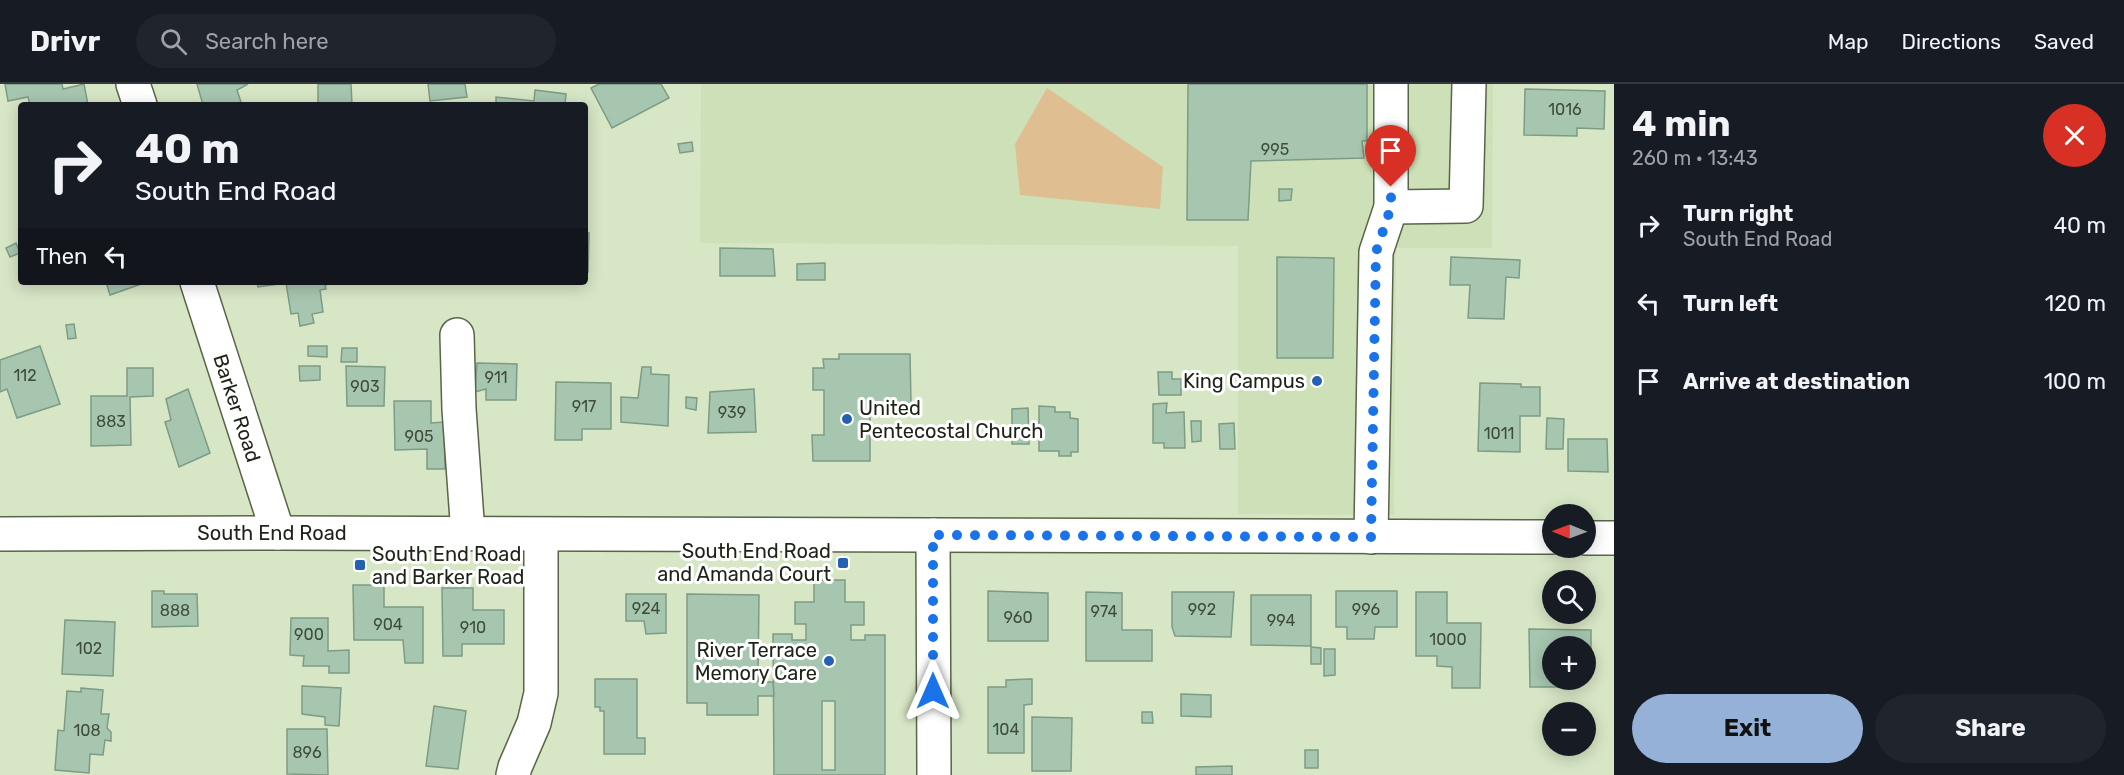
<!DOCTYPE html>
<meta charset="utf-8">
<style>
:root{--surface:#171b24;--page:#20242c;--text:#f1f3f6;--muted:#9ea1a6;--line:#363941;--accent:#95b1d8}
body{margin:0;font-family:Rubik,sans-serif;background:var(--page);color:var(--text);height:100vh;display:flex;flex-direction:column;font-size:22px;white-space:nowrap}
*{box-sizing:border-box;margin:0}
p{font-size:20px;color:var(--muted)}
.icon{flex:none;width:33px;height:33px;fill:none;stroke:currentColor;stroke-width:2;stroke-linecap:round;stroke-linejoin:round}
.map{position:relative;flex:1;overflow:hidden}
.drawer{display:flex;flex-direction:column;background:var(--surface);width:510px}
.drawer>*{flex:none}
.banner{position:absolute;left:18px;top:18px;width:570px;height:183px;border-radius:6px;box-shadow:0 3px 15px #0003;background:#171b24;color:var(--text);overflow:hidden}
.needle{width:39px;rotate:271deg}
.tools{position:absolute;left:1542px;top:420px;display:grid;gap:12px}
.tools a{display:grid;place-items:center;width:54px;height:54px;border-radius:50%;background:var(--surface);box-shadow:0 3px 15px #0003;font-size:30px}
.pin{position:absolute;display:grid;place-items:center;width:51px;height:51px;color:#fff;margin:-62px -26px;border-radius:50% 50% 50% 0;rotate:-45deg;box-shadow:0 0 6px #0007}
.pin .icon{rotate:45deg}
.me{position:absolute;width:66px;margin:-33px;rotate:0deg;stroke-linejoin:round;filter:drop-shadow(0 0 4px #0008)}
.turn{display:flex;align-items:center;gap:21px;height:126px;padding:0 18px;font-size:27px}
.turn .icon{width:78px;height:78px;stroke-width:2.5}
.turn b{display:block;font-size:42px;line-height:51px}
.then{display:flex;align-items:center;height:57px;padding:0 18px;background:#0003;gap:12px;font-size:22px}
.round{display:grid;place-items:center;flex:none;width:63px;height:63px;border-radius:32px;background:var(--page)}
.summary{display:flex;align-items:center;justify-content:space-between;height:102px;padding:0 18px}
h1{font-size:36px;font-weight:700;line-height:45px}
.primary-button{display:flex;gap:12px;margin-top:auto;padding:12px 18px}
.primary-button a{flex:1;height:69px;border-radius:36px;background:var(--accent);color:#111;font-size:24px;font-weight:700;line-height:69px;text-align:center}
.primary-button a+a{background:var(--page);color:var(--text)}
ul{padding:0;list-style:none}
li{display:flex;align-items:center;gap:18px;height:78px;padding:0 18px}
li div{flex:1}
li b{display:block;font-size:22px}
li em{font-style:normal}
header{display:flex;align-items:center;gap:36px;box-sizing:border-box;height:84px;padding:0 30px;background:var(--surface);border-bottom:2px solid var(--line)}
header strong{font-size:28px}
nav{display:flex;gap:33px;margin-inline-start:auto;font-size:21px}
.search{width:420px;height:54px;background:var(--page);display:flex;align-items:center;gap:15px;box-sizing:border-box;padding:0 21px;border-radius:33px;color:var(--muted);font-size:22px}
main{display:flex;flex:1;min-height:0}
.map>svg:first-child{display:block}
.built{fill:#cde0b7}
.green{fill:#dfbe91}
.building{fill:#a6c6af;stroke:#7d9c85;stroke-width:1.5;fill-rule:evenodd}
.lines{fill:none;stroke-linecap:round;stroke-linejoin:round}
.minor-casing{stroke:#586548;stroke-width:36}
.major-casing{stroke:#586548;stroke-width:36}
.minor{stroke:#fff;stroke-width:33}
.major{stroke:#fff;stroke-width:33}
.route{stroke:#1a73e8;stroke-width:10;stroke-dasharray:0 18}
.poi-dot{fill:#2461b3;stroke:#fff;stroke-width:2}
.labels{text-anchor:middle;stroke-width:6;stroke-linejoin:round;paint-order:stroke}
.number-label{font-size:16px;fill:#3f4c3c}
.poi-label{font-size:20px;fill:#1d2316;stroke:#fff;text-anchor:end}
.street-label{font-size:20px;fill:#1d2316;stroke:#fff}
</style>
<header>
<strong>Drivr</strong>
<div class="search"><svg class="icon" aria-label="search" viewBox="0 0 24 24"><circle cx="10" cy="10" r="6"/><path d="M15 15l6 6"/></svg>Search here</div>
<nav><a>Map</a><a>Directions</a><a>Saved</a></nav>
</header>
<main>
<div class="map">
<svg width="1614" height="691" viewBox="0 0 1614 691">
<rect width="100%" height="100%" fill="#d7e6c5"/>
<!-- built -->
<path class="built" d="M701 0H1493L1492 164H1396L1394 431 1238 430V162L700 159Z"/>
<!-- green -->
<path class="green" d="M1047 4 1163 83 1160 125 1020 111 1015 60Z"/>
<!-- building -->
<g class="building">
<path d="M5 0H62L63 5 84 0 88 21H30L28 13 8 17Z"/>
<path d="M197 0H248L237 6 241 18 232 21H203Z"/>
<path d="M318 0H351L352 21H318Z"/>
<path d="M428 0H465L467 13 430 17Z"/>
<path d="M599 0H661L669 14 612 44 591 4Z"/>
<path d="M1188 0H1367V57H1362L1364 74 1251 77 1248 136H1187Z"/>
<path d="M1525 5 1605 7 1604 45 1577 44V52L1524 51Z"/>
<path d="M535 6 566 10 565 21H496V13L534 17Z"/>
<path d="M692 58 693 67 680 69 678 60Z"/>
<path d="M1279 105H1292L1291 116 1279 117Z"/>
<path d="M585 149H589L588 188H585Z"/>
<path d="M16 159 20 169 10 173 6 164Z"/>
<path d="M720 164 773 165 775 192H720Z"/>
<path d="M1277 173 1334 174 1333 274H1277Z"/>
<path d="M1451 173 1520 176 1519 194 1506 193 1504 235 1468 234 1470 201H1450Z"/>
<path d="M825 179V196H797V180Z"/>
<path d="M106 198H147L110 211Z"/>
<path d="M257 198H335V199L325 201 326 205 320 206 323 228 312 230 314 239 300 242 298 229 291 230 286 199 258 203Z"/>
<path d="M74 240 76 254 68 255 66 241Z"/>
<path d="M40 262 60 320 17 334 7 305 0 308V276Z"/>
<path d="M308 262H327V273L308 272Z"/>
<path d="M342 264H357V278H341Z"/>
<path d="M839 270H910L911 319H870V377H813L812 351H824V306H813V284H824L823 275H839Z"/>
<path d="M477 279 517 280 516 316H486V305L475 308Z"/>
<path d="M299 282H320V296L300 297Z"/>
<path d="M346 282 385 283 384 322H347Z"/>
<path d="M642 283H651V290L669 291 668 342 621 338V313L638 314Z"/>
<path d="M127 284H153V312L130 313 131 361 91 362V312H127Z"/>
<path d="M1158 288H1172V295H1181V311H1159Z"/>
<path d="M556 298 611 299V345H582V356H555Z"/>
<path d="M1480 299 1521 300V303H1540V332H1520V368L1478 367Z"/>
<path d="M188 305 210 369 179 383 165 338 171 336 166 315Z"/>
<path d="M754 305 756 348 708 349 710 308Z"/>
<path d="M686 313 697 314 696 326 686 324Z"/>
<path d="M394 317H431V339L444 338 445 385H427V365L395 366Z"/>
<path d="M1167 319 1166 329 1184 328 1185 364H1164V359H1153V320Z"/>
<path d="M1039 322 1055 323V328H1070V334L1078 335V368H1071V372H1059V367H1039Z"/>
<path d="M1028 324 1029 360H1012V325Z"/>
<path d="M1547 334 1564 335 1563 365H1546Z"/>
<path d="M1191 337H1201V357L1192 358Z"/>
<path d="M1234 339 1235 365H1220L1219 340Z"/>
<path d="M1568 355H1607L1608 388 1568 387Z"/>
<path d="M814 496H845V518H864V541H851V556H865V551H885V691H774L773 550H792V556H806V540H795V518H814ZM822 617H835V686H822Z"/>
<path d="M353 501H384V523H423V579H405L403 556H354Z"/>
<path d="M442 504H473V526H504V560H462V572H443Z"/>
<path d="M152 507H164V510H197L198 542 152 543Z"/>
<path d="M988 507 1048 509V557H988Z"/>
<path d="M1336 507H1397V543H1375L1374 555H1347V543H1336Z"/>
<path d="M1086 508 1122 509V546H1152V577H1086Z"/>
<path d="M1172 508H1234L1231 553 1175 552 1172 543Z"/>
<path d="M1416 508H1447V539H1481L1480 604H1452V583L1437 582V572H1416Z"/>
<path d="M626 510H666V549L646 550 644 537H626Z"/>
<path d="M687 510 759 511 758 598H773L774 612H758V631H707V619H687Z"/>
<path d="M1251 511H1311V562L1251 561Z"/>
<path d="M291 534H328V567L349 566V589H329V582H303L304 572 290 571Z"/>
<path d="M65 536 115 538 113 592 62 590Z"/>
<path d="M1529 545 1591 546V575H1586V562H1552V596H1569V603H1530Z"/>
<path d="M1311 563 1321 564V580H1311Z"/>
<path d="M1324 565H1335V591L1324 592Z"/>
<path d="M595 595H637V654H645V670H604V627H600V623H595Z"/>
<path d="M1032 595V620L1024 621V669H988V603H1006V596Z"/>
<path d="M302 602 341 604 339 642 325 641V633L302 630Z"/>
<path d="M81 604 103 606 101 630H109L107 644 111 648V657L105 656 103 671 90 670 89 689 55 686 58 646 64 647 67 607 81 608Z"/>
<path d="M1181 610 1211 611V633L1181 632Z"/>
<path d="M434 622 466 627 458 685 426 682Z"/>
<path d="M1142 628H1152L1153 639H1142Z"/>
<path d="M1032 633 1072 634 1071 687H1032Z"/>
<path d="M287 645H327L328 691 287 690Z"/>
<rect x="1305" y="666" width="13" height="18"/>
<path d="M1232 682V691H1196V683Z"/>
</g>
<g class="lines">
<!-- minor casing -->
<g class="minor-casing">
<g id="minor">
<path d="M133 0 140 21"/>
<path d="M1391 123 1466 122 1469 0"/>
<path d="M197 198 278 449"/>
<path d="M457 251 459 325 468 450"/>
<path d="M933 451 934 691"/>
<path d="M1371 453 1376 168 1391 123V0"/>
<path d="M513 691 515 683 534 639 541 609V451"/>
</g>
</g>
<!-- major casing -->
<g class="major-casing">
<g id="major">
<path d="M0 450 278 449 1552 453"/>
<path d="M1586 454H1614"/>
</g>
</g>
<!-- minor -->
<use href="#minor" class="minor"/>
<!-- major -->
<use href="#major" class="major"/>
</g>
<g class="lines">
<!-- route -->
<path class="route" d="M933 607V451L1371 453 1376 168 1391 123V103"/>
</g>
<!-- markers -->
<g class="poi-dot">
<circle cx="1317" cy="297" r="6"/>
<circle cx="847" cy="335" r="6"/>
<rect x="837" y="473" width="12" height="12" rx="3"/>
<rect x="354" y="475" width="12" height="12" rx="3"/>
<circle cx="829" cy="577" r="6"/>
</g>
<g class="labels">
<!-- number labels -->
<g class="number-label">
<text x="1565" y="31">1016</text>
<text x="1275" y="71">995</text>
<text x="25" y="297">112</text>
<text x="496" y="299">911</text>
<text x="365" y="308">903</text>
<text x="584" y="328">917</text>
<text x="732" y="334">939</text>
<text x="111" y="343">883</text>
<text x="1499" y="355">1011</text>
<text x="419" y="358">905</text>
<text x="646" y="530">924</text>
<text x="1202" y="531">992</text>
<text x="1366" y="531">996</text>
<text x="175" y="532">888</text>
<text x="1104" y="533">974</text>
<text x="1018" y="539">960</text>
<text x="1281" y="542">994</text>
<text x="388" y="546">904</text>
<text x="473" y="549">910</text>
<text x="309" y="556">900</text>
<text x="1448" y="561">1000</text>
<text x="89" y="570">102</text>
<text x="1006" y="651">104</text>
<text x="87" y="652">108</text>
<text x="307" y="674">896</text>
</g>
<!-- poi labels -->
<g class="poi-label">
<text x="1305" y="304">King Campus</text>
<text x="859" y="331" text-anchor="start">United<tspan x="859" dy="23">Pentecostal Church</tspan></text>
<text x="831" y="474">South End Road<tspan x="831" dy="23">and Amanda Court</tspan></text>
<text x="372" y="477" text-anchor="start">South End Road<tspan x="372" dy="23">and Barker Road</tspan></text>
<text x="817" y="573">River Terrace<tspan x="817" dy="23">Memory Care</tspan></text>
</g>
<!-- street labels -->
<g class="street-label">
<text transform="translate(237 324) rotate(72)" y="7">Barker Road</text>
<text x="272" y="456">South End Road</text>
</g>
</g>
</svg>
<div class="tools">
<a><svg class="needle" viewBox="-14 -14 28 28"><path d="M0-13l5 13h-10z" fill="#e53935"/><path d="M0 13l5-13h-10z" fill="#9ea1a6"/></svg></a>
<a><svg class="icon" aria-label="search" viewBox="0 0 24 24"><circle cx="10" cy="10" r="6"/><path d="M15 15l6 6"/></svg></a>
<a>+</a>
<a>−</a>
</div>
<div class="pin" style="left:1391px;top:103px;background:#d93025"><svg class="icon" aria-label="arrive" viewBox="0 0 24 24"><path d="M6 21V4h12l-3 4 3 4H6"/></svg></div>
<svg class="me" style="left:933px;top:607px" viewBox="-20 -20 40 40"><path d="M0-17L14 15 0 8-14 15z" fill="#1a73e8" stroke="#fff" stroke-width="4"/></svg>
<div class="banner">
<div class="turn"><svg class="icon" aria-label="right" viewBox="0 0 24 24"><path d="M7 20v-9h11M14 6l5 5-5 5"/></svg><div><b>40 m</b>South End Road</div></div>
<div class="then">Then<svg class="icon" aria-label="left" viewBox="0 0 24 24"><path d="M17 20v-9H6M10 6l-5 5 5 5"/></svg></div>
</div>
</div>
<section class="drawer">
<div class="summary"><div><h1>4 min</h1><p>260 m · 13:43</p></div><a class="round" style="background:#d93025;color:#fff"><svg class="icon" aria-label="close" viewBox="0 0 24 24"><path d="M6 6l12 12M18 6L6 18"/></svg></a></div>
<ul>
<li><svg class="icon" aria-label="right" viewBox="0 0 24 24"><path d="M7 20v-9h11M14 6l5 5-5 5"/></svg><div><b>Turn right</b><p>South End Road</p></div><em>40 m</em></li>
<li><svg class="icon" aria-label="left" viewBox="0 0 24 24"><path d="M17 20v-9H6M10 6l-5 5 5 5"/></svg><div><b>Turn left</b></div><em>120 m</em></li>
<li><svg class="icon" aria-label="arrive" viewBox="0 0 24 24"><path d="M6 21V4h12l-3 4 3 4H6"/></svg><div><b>Arrive at destination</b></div><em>100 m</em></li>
</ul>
<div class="primary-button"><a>Exit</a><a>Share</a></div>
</section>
</main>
